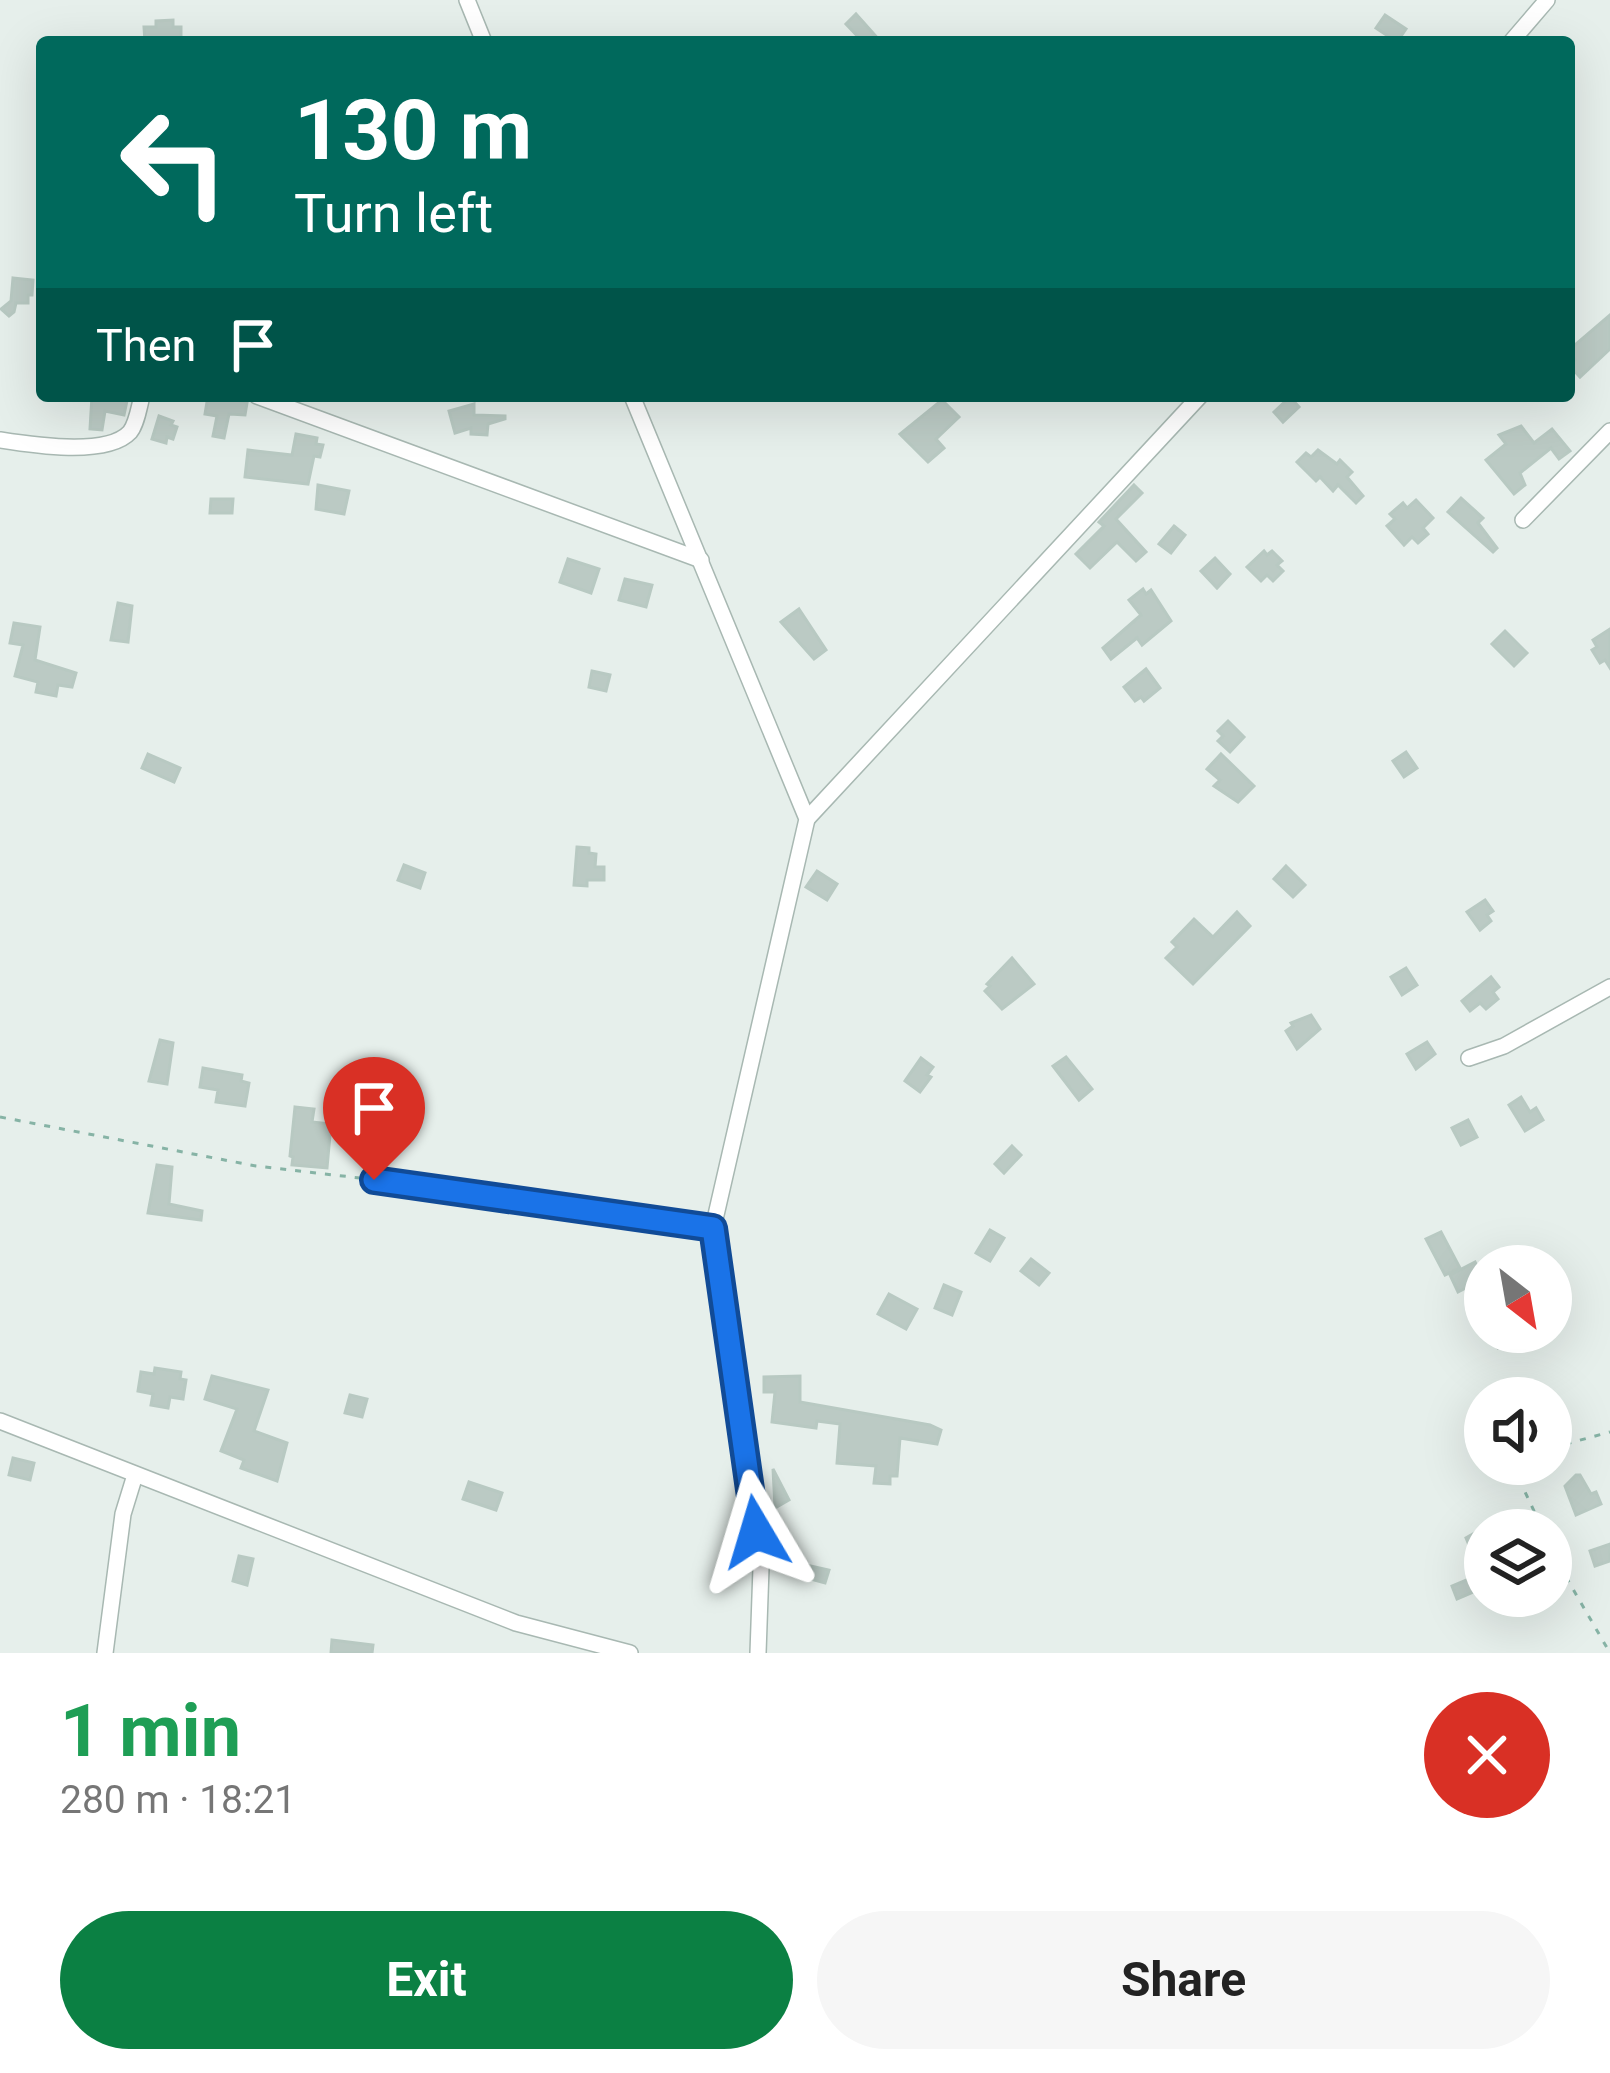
<!DOCTYPE html>
<meta charset="utf-8">
<style>
:root{--surface:#fff;--page:#f6f6f6;--text:#222;--muted:#767676;--accent:#0b8043}
body{margin:0;font-family:Roboto,sans-serif;background:var(--page);color:var(--text);height:100vh;display:flex;flex-direction:column;font-size:45px;white-space:nowrap}
*{box-sizing:border-box;margin:0}
p{font-size:39px;color:var(--muted)}
.icon{flex:none;width:66px;height:66px;fill:none;stroke:currentColor;stroke-width:2;stroke-linecap:round;stroke-linejoin:round}
.map{position:relative;height:1653px;overflow:hidden}
.panel{display:flex;flex-direction:column;background:var(--surface);flex:1}
.panel>*{flex:none}
.hud{position:absolute;left:36px;top:36px;width:1539px;height:366px;border-radius:12px;box-shadow:0 12px 48px #0002;background:#00695c;color:#fff;overflow:hidden}
.needle{width:78px;rotate:149deg}
.fabs{position:absolute;left:1464px;top:1245px;display:grid;gap:24px}
.fabs a{display:grid;place-items:center;width:108px;height:108px;border-radius:50%;background:var(--surface);box-shadow:0 12px 48px #0002;font-size:60px}
.pin{position:absolute;display:grid;place-items:center;width:102px;height:102px;color:#fff;margin:-123px -51px;border-radius:50% 50% 50% 0;rotate:-45deg;box-shadow:0 0 12px #0007}
.pin .icon{rotate:45deg}
.me{position:absolute;width:132px;margin:-66px;rotate:353deg;stroke-linejoin:round;filter:drop-shadow(0 0 9px #0008)}
.turn{display:flex;align-items:center;gap:42px;height:252px;padding:0 60px;font-size:54px}
.turn .icon{width:156px;height:156px;stroke-width:2.5}
.turn b{display:block;font-size:84px;line-height:102px}
.then{display:flex;align-items:center;height:114px;padding:0 60px;background:#0003;gap:24px;font-size:45px}
.round{display:grid;place-items:center;flex:none;width:126px;height:126px;border-radius:63px;background:var(--page)}
.summary{display:flex;align-items:center;justify-content:space-between;height:204px;padding:0 60px}
h1{font-size:72px;font-weight:700;line-height:90px;color:#1e9e55}
.button{display:flex;gap:24px;margin-top:auto;padding:24px 60px}
.button a{flex:1;height:138px;border-radius:72px;background:var(--accent);color:#fff;font-size:48px;font-weight:700;line-height:138px;text-align:center}
.button a+a{background:var(--page);color:var(--text)}
.map>svg:first-child{display:block}
.building{fill:#bbcac4;stroke:#b8c9c2;stroke-width:3}
.lines{fill:none;stroke-linecap:round;stroke-linejoin:round}
.street-casing{stroke:#a8b8b2;stroke-width:18}
.path{stroke:#86b3a5;stroke-width:3;stroke-dasharray:6 9;stroke-linecap:butt}
.street{stroke:#fff;stroke-width:15}
.route-casing{stroke:#114b97;stroke-width:30}
.route{stroke:#1a73e8;stroke-width:21}
</style>
<div class="map">
<svg width="1610" height="1653" viewBox="0 0 1610 1653">
<rect width="100%" height="100%" fill="#e6efeb"/>
<!-- building -->
<g class="building">
<path d="M856 14 881 42H863L846 24Z"/>
<path d="M1385 15 1406 29 1397 42 1376 28Z"/>
<path d="M173 20V27H181V42H145L144 27H156V21Z"/>
<path d="M13 278 33 280 32 295H28V303H16L14 312 9 316 1 309 11 301Z"/>
<path d="M1610 315V349L1580 377 1569 365 1575 360 1569 350Z"/>
<path d="M92 396H128L124 415 105 411 102 430 90 429Z"/>
<path d="M208 396H227L247 403 245 415 229 414 224 438 213 436 217 416 205 414Z"/>
<path d="M1290 397 1299 407 1283 422 1274 412Z"/>
<path d="M942 400 959 417 936 439 944 448 928 462 900 434Z"/>
<path d="M474 404V415L505 416V419L488 424 487 435 471 434V428L455 433 449 411Z"/>
<path d="M159 416 173 421 171 425 177 427 173 439 167 437 166 443 152 439Z"/>
<path d="M1521 426 1534 443 1552 429 1570 451 1559 459 1551 448 1520 473 1525 485 1514 494 1486 460 1506 444 1499 435Z"/>
<path d="M296 434 317 438 316 444 323 445 320 457 314 456 308 484 245 477 248 450 292 455Z"/>
<path d="M1318 450 1337 464 1340 460 1352 472 1347 477 1363 496 1356 503 1338 485 1333 491 1320 477 1316 481 1297 462 1306 453 1311 457Z"/>
<path d="M318 485 349 491 344 514 316 509Z"/>
<path d="M1134 485 1142 493 1116 519 1146 552 1136 561 1117 542 1090 568 1076 554 1104 526 1099 522Z"/>
<path d="M1461 498 1483 518 1478 523 1497 548 1493 552 1448 512Z"/>
<path d="M211 499H233L232 513H210Z"/>
<path d="M1416 500 1433 518 1423 528 1428 534 1418 543 1412 537 1404 545 1387 526 1395 519 1390 514 1403 503 1407 508Z"/>
<path d="M1174 526 1185 535 1171 553 1159 544Z"/>
<path d="M1264 551 1267 555 1272 551 1282 561 1277 565 1283 571 1273 581 1267 575 1261 581 1247 567Z"/>
<path d="M1215 558 1230 574 1217 588 1201 571Z"/>
<path d="M568 559 599 569 591 593 560 582Z"/>
<path d="M625 579 652 585 646 607 619 600Z"/>
<path d="M1143 589 1146 594 1151 590 1171 621 1142 645 1137 638 1111 659 1103 648 1141 615 1129 600Z"/>
<path d="M118 603 132 606 128 642 111 640Z"/>
<path d="M799 609 826 650 814 659 781 622Z"/>
<path d="M14 623 40 627 35 660 76 673 72 687 58 685 56 696 36 692 38 682 15 676 23 645 10 643Z"/>
<path d="M1610 629V668L1605 660 1600 663 1592 650 1597 647 1593 640Z"/>
<path d="M1505 631 1527 653 1514 666 1492 644Z"/>
<path d="M1146 669 1160 688 1144 701 1141 697 1135 701 1124 687Z"/>
<path d="M592 671 610 675 606 691 589 687Z"/>
<path d="M1228 721 1244 737 1230 752 1218 741 1223 736 1218 731Z"/>
<path d="M1406 752 1417 768 1404 777 1393 761Z"/>
<path d="M148 754 180 768 174 782 142 768Z"/>
<path d="M1221 754 1254 786 1238 802 1214 786 1220 780 1207 769Z"/>
<path d="M577 847 589 848V853L596 854 595 867H604V880H587V886L574 885Z"/>
<path d="M404 865 425 873 420 888 398 880Z"/>
<path d="M1286 866 1305 885 1293 897 1274 879Z"/>
<path d="M817 871 837 884 827 900 806 887Z"/>
<path d="M1485 900 1493 911 1487 915 1491 921 1480 930 1467 912Z"/>
<path d="M1237 912 1250 926 1193 984 1166 958 1177 947 1172 942 1194 919 1213 937Z"/>
<path d="M1012 958 1034 984 1002 1009 985 991 990 986 987 984Z"/>
<path d="M1406 968 1417 985 1402 995 1391 977Z"/>
<path d="M1491 977 1499 987 1493 992 1498 999 1486 1009 1480 1003 1470 1011 1462 1001Z"/>
<path d="M1311 1015 1320 1029 1297 1049 1286 1031 1293 1026 1291 1023Z"/>
<path d="M160 1040 173 1043 167 1084 149 1081Z"/>
<path d="M1427 1042 1435 1054 1416 1069 1407 1054Z"/>
<path d="M1066 1057 1092 1089 1079 1100 1053 1066Z"/>
<path d="M921 1058 933 1067 927 1075 931 1077 920 1092 905 1081Z"/>
<path d="M203 1068 242 1075 241 1081 249 1083 245 1106 216 1102 218 1090 200 1087Z"/>
<path d="M1521 1097 1530 1112 1536 1108 1543 1120 1525 1131 1509 1105Z"/>
<path d="M295 1107 314 1109 312 1122 331 1124 327 1168 292 1165 293 1157 290 1156Z"/>
<path d="M1468 1120 1477 1137 1461 1145 1452 1128Z"/>
<path d="M1012 1146 1021 1155 1004 1173 995 1164Z"/>
<path d="M157 1165 172 1167 169 1204 202 1211 201 1220 148 1213Z"/>
<path d="M990 1230 1004 1238 990 1261 976 1253Z"/>
<path d="M1441 1232 1460 1268 1445 1275 1426 1239Z"/>
<path d="M1031 1259 1049 1273 1039 1285 1021 1271Z"/>
<path d="M1475 1262 1483 1279 1458 1292 1450 1275Z"/>
<path d="M944 1285 961 1292 952 1315 935 1308Z"/>
<path d="M889 1294 917 1309 906 1329 878 1314Z"/>
<path d="M1491 1332H1532L1498 1348Z"/>
<path d="M155 1368 181 1372 180 1379 186 1380 183 1399 170 1397 168 1408 151 1405 153 1394 138 1391 141 1372 154 1374Z"/>
<path d="M212 1376 268 1390 254 1431 287 1443 277 1481 241 1468 244 1460 221 1451 237 1409 205 1399Z"/>
<path d="M800 1376V1402L930 1425 941 1430 937 1444 900 1438 897 1476H890V1484L874 1483 876 1466 837 1463 840 1424 817 1421 816 1428 772 1422 775 1392H764V1377Z"/>
<path d="M350 1395 367 1399 362 1417 345 1413Z"/>
<path d="M13 1458 34 1463 30 1480 9 1475Z"/>
<path d="M773 1469 789 1500 775 1508Z"/>
<path d="M1576 1475H1580L1591 1494 1596 1492 1601 1504 1576 1515 1565 1486Z"/>
<path d="M469 1482 502 1493 496 1510 463 1499Z"/>
<path d="M1485 1527V1587L1457 1599 1452 1586 1481 1574 1466 1538Z"/>
<path d="M1610 1544V1561L1595 1566 1590 1551Z"/>
<path d="M239 1556 253 1559 247 1585 233 1581Z"/>
<path d="M806 1565 829 1570 825 1583 803 1577Z"/>
<path d="M332 1640 373 1645 372 1653H331Z"/>
</g>
<g class="lines">
<!-- street casing -->
<g class="street-casing">
<g id="street">
<path d="M467 0 484 42"/>
<path d="M1511 42 1547 0"/>
<path d="M257 396 701 560"/>
<path d="M632 396 807 819 713 1228 761 1568 758 1653"/>
<path d="M0 440C31 445 107 457 130 432 137 423 139 407 142 396"/>
<path d="M1523 520 1610 431"/>
<path d="M807 819 1200 396"/>
<path d="M1469 1058 1504 1046 1610 987"/>
<path d="M374 1180 713 1228"/>
<path d="M0 1421 516 1623 630 1653"/>
<path d="M105 1653 123 1514 135 1475"/>
</g>
</g>
<!-- path -->
<g class="path">
<path d="M0 1117 256 1166 360 1178"/>
<path d="M1551 1448 1610 1432"/>
<path d="M1517 1464 1518 1477 1543 1530"/>
<path d="M1551 1551 1610 1653"/>
</g>
<!-- street -->
<use href="#street" class="street"/>
</g>
<g class="lines">
<!-- route casing -->
<g class="route-casing">
<path id="route" d="M374 1180 713 1228 756 1532"/>
</g>
<!-- route -->
<use href="#route" class="route"/>
</g>
</svg>
<div class="fabs">
<a><svg class="needle" viewBox="-14 -14 28 28"><path d="M0-13l5 13h-10z" fill="#e53935"/><path d="M0 13l5-13h-10z" fill="#767676"/></svg></a>
<a><svg class="icon" aria-label="sound" viewBox="0 0 24 24"><path d="M4 9h4l5-4v14l-5-4H4zM17 9q2 3 0 6"/></svg></a>
<a><svg class="icon" aria-label="layers" viewBox="0 0 24 24"><path d="M12 4l9 5-9 5-9-5zM3 14l9 5 9-5"/></svg></a>
</div>
<div class="pin" style="left:374px;top:1180px;background:#d93025"><svg class="icon" aria-label="arrive" viewBox="0 0 24 24"><path d="M6 21V4h12l-3 4 3 4H6"/></svg></div>
<svg class="me" style="left:756px;top:1532px" viewBox="-20 -20 40 40"><path d="M0-17L14 15 0 8-14 15z" fill="#1a73e8" stroke="#fff" stroke-width="4"/></svg>
<div class="hud">
<div class="turn"><svg class="icon" aria-label="left" viewBox="0 0 24 24"><path d="M17 20v-9H6M10 6l-5 5 5 5"/></svg><div><b>130 m</b>Turn left</div></div>
<div class="then">Then<svg class="icon" aria-label="arrive" viewBox="0 0 24 24"><path d="M6 21V4h12l-3 4 3 4H6"/></svg></div>
</div>
</div>
<section class="panel">
<div class="summary"><div><h1>1 min</h1><p>280 m · 18:21</p></div><a class="round" style="background:#d93025;color:#fff"><svg class="icon" aria-label="close" viewBox="0 0 24 24"><path d="M6 6l12 12M18 6L6 18"/></svg></a></div>
<div class="button"><a>Exit</a><a>Share</a></div>
</section>
